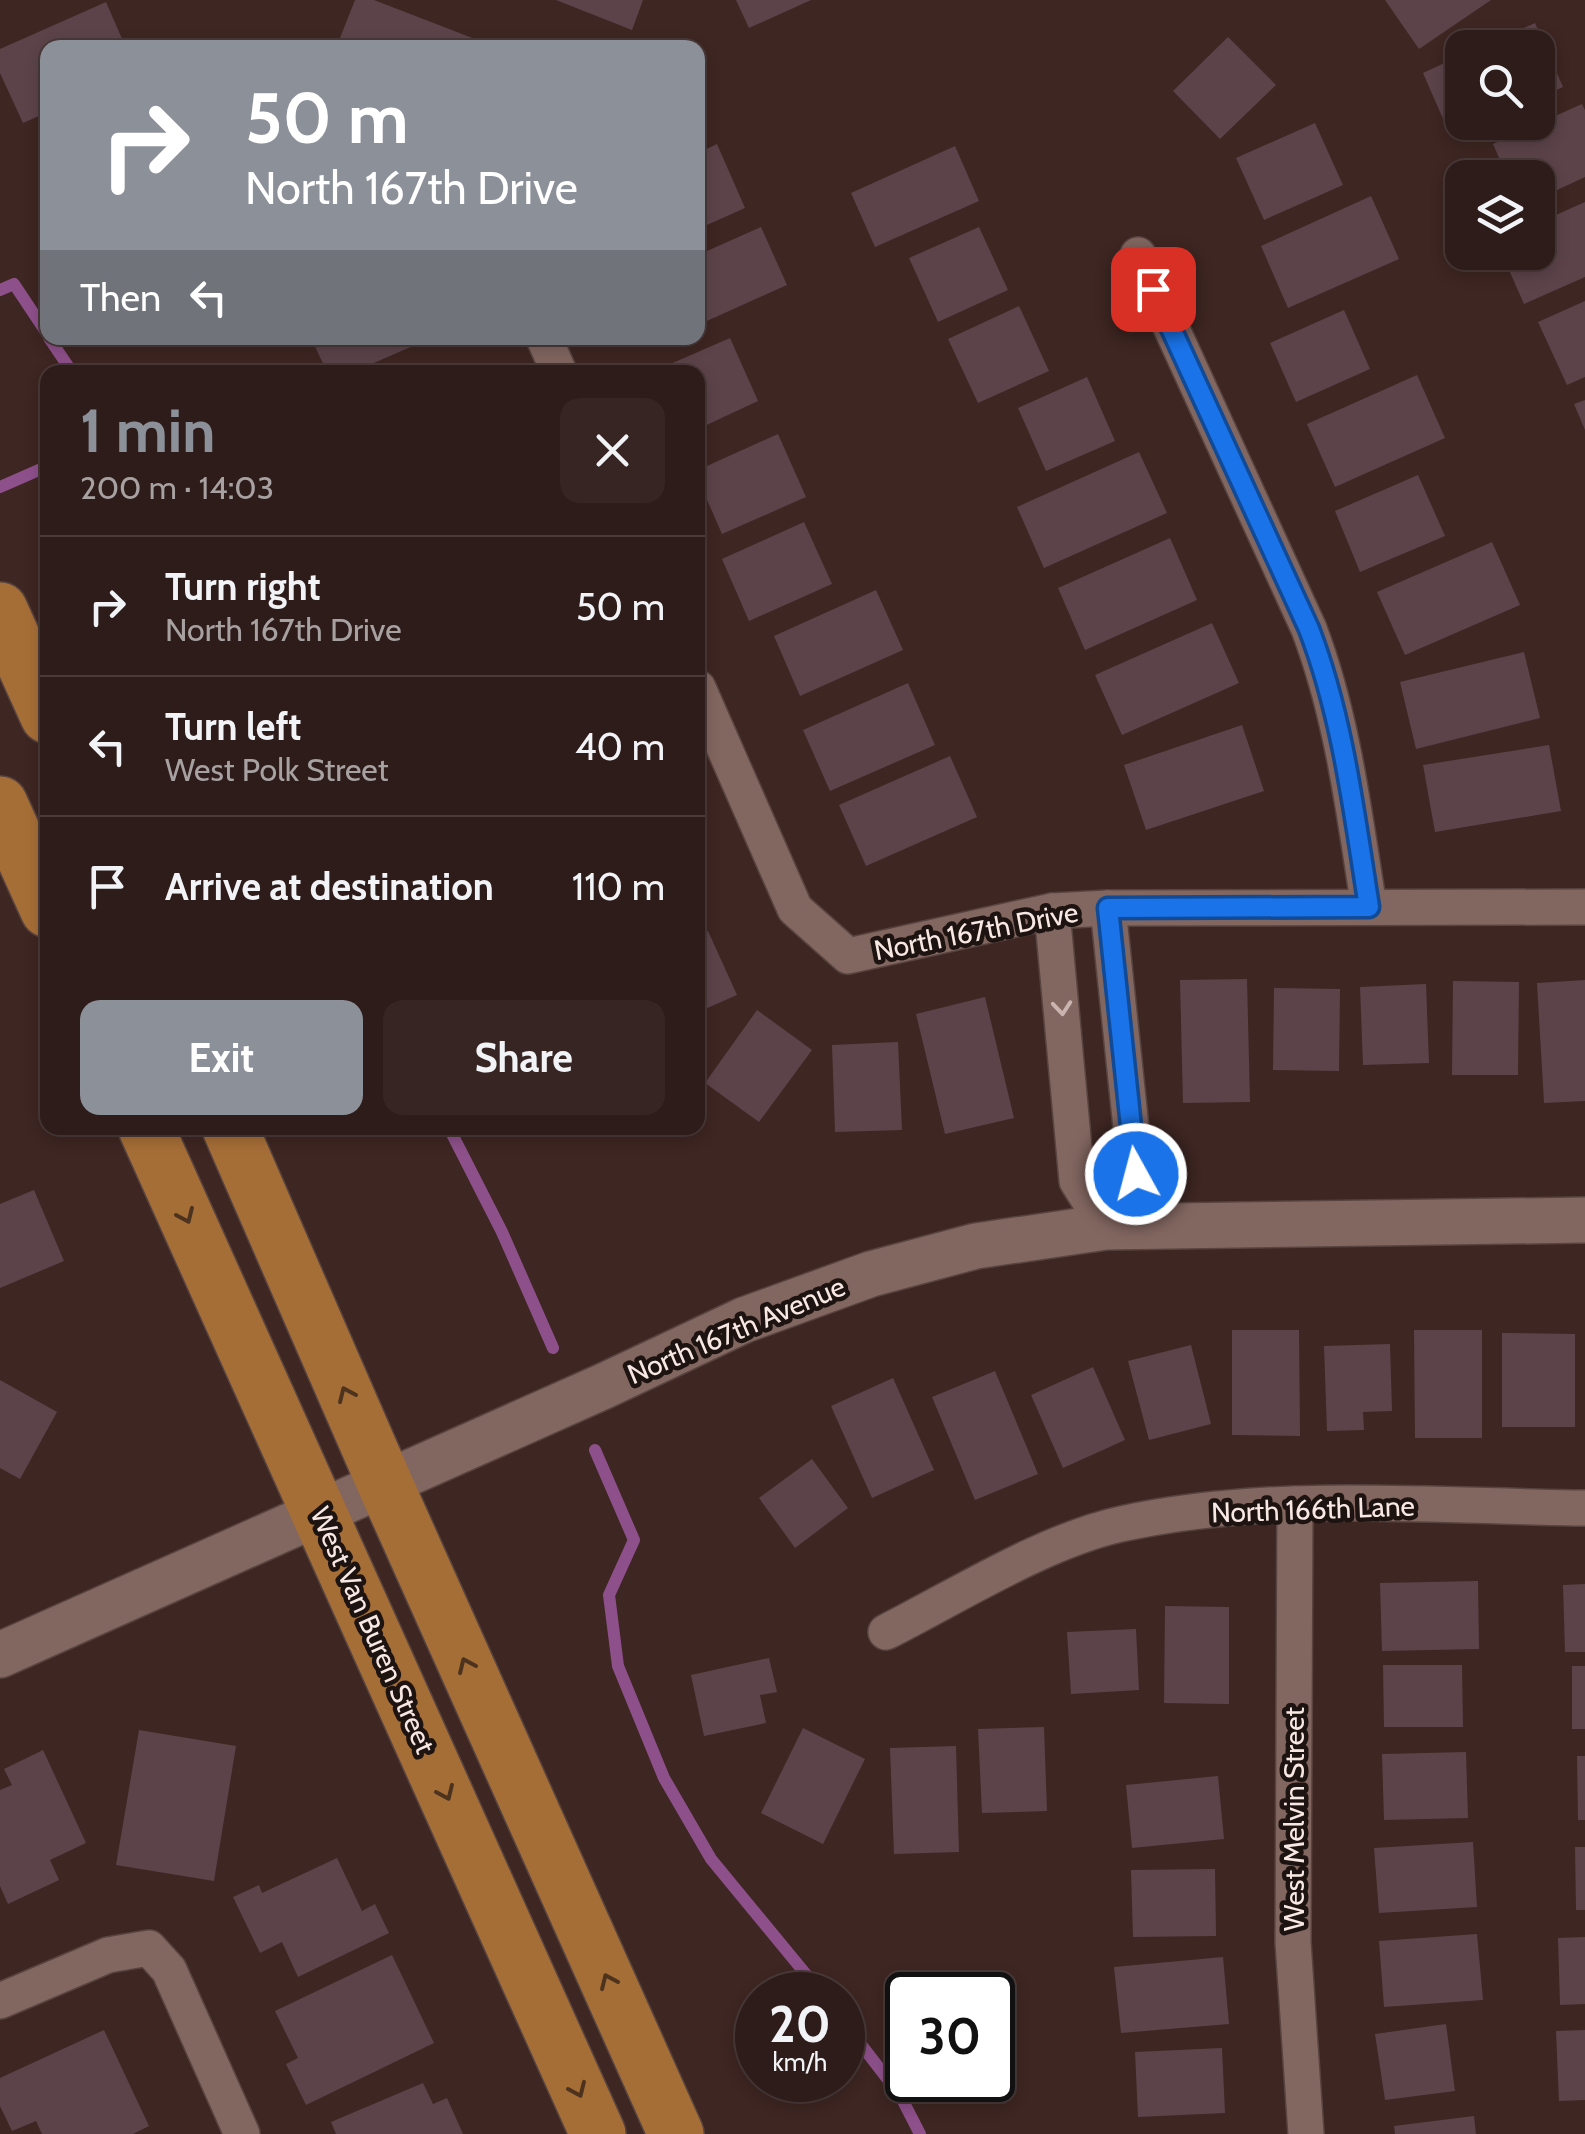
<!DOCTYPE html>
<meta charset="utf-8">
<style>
:root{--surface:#2e1c1a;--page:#362523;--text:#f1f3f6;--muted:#a7a1a2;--line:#493a39;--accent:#8c9099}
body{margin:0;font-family:Cabin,sans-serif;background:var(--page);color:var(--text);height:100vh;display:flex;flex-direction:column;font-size:38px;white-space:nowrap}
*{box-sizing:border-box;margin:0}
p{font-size:32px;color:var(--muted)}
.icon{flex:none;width:55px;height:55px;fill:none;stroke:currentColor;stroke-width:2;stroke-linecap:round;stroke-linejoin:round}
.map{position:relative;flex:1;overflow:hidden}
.side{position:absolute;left:40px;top:365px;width:665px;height:770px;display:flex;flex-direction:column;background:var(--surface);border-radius:20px;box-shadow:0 5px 15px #0003,0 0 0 2px var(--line)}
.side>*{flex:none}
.banner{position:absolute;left:40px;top:40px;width:665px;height:305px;border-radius:20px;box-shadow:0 5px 15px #0003,0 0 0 2px var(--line);background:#8c9099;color:#fff;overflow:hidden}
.tools{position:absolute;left:1445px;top:30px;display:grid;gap:20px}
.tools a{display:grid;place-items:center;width:110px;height:110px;border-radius:20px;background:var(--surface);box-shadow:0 5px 15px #0003,0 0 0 2px var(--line);font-size:50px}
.speed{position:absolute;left:735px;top:1972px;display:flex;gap:20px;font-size:50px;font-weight:700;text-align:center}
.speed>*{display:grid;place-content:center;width:130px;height:130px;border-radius:50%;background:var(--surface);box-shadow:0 5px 15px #0003,0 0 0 2px var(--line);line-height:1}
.speed small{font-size:25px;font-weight:400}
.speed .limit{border:5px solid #111;border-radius:15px;background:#fff;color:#111}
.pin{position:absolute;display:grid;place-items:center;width:85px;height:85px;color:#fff;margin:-42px;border-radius:20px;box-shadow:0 5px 15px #0006}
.me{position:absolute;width:110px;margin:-55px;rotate:353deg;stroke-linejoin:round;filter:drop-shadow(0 0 8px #0008)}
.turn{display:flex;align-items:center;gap:35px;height:210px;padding:0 40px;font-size:45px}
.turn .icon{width:130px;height:130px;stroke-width:2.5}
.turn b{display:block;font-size:70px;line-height:85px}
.then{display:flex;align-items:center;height:95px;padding:0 40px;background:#0003;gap:20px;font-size:38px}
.round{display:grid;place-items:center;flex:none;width:105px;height:105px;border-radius:20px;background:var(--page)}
.headline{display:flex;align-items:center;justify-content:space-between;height:170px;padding:0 40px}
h1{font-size:60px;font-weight:700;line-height:75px;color:var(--accent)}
.primary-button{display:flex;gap:20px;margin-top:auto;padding:20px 40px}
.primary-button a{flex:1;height:115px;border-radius:20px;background:var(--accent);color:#fff;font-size:40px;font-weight:700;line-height:115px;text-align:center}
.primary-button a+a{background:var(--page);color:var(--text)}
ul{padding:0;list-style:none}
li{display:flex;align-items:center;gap:30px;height:140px;padding:0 40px;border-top:2px solid var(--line)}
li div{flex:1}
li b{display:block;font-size:38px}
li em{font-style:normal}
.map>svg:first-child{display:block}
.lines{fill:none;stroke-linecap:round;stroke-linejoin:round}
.stream{stroke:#8e508b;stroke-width:12}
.building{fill:#5c434a}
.minor-casing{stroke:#57433f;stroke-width:38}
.tertiary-casing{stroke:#57433f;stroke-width:48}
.primary-casing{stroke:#57433f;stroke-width:58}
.minor{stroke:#826660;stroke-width:35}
.tertiary{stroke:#826660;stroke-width:45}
.primary{stroke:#a66e37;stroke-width:55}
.oneway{stroke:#c9b4af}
.oneway2{stroke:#4d331e}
.route-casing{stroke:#114b97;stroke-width:25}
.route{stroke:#1a73e8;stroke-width:18}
.labels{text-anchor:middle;stroke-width:9;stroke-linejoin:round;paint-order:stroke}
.street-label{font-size:28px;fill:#f8e8e4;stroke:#1d1310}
</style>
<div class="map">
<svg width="1585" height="2134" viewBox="0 0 1585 2134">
<rect width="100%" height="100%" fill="#3e2622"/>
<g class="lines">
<!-- stream -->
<g class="stream">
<path d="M0 290 14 284 48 335"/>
<path d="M49 338 72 372"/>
<path d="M0 487 48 466"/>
<path d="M449 1128 502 1232 553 1348"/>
<path d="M595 1450 634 1540 609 1595 618 1666 664 1778 711 1859 823 1995"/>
<path d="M842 2020 900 2095 920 2134"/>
</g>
</g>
<!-- building -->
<g class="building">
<path d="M355 0H374L475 39 472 48H336Z"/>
<path d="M556 0H643L632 30Z"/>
<path d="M736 0H811L749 28Z"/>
<path d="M1385 0H1491L1419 49Z"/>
<path d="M106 2 126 48H48V112L23 123 0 73V49Z"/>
<path d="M1535 23 1563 87 1538 98V48H1480Z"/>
<path d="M1228 37 1276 85 1220 139 1173 91Z"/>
<path d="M1462 55V122H1483L1451 137 1423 73Z"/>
<path d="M1582 104 1585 110V177L1538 199V178H1508L1493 144Z"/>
<path d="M1315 123 1343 185 1264 220 1236 158Z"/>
<path d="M717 144 745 208 698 229V153Z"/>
<path d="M955 146 979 201 875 247 851 193Z"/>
<path d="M1371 196 1399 259 1288 308 1261 246Z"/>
<path d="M1585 202V277L1524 304 1501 252H1538V223Z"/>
<path d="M761 227 787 285 698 325V255Z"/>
<path d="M979 227 1008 290 938 322 909 258Z"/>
<path d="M1585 301V377L1567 385 1538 322Z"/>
<path d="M1019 306 1049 371 978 403 948 339Z"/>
<path d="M1344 310 1370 369 1296 402 1270 343Z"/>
<path d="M311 338H409L413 346 353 372H327Z"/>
<path d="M730 338 758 401 698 429V372H652Z"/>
<path d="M1417 375 1445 438 1335 487 1307 424Z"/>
<path d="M1087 377 1115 441 1046 471 1018 408Z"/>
<path d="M1585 400V430L1574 404Z"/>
<path d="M778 434 806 497 722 534 698 479V470Z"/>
<path d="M1139 452 1167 513 1044 568 1017 507Z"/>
<path d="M1418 475 1445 536 1360 572 1335 511Z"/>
<path d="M804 522 832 584 749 621 722 559Z"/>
<path d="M1170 538 1197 600 1085 650 1058 588Z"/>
<path d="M1492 542 1520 605 1405 655 1377 592Z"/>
<path d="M876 590 903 650 800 696 774 636Z"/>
<path d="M1212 623 1239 683 1122 735 1095 675Z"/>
<path d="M1524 652 1540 718 1416 749 1400 682Z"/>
<path d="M908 683 935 745 830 791 803 730Z"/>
<path d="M1242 725 1264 791 1146 830 1124 765Z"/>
<path d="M1549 745 1561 811 1435 832 1423 765Z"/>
<path d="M950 756 977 817 866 866 839 805Z"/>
<path d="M708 931 737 995 698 1012V936Z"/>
<path d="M1247 979 1250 1102 1183 1103 1180 980Z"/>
<path d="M1585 980V1101L1544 1103 1537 983Z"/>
<path d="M1453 981 1519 982 1518 1075H1452Z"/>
<path d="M1426 984 1429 1063 1363 1065 1360 987Z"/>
<path d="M1274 988 1340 989 1339 1071 1273 1070Z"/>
<path d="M985 997 1014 1118 945 1134 916 1014Z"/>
<path d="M757 1010 812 1050 759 1122 705 1083Z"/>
<path d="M898 1042 902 1130 835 1132 832 1045Z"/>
<path d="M34 1190 64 1261 0 1288V1204Z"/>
<path d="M1232 1330H1299L1300 1436 1232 1435Z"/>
<path d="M1414 1330H1482V1438H1415Z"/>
<path d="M1502 1333 1575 1334V1427H1502Z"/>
<path d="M1390 1344 1392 1411 1363 1412 1364 1430 1327 1431 1324 1346Z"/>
<path d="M1191 1345 1211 1424 1149 1440 1128 1361Z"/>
<path d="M1093 1367 1125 1440 1063 1468 1031 1395Z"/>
<path d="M995 1371 1038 1474 975 1500 932 1397Z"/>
<path d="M893 1378 934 1470 872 1498 831 1406Z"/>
<path d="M0 1380 57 1412 20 1479 0 1468Z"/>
<path d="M812 1459 848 1508 795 1548 759 1498Z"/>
<path d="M1478 1581 1479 1649 1382 1651 1380 1583Z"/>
<path d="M1585 1584V1652H1565L1563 1585Z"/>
<path d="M1165 1606 1229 1607V1704L1164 1703Z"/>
<path d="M1136 1629 1139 1690 1071 1694 1067 1632Z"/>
<path d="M769 1658 777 1692 760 1695 766 1723 704 1736 691 1675Z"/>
<path d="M1383 1665H1462L1463 1727H1384Z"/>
<rect x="1572" y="1666" width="13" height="63"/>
<path d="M1044 1727 1047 1811 982 1813 978 1729Z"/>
<path d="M803 1728 865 1759 823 1844 761 1813Z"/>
<path d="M139 1730 236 1746 214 1881 116 1865Z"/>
<path d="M956 1746 959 1852 894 1854 890 1748Z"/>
<path d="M43 1750 86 1843 50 1860 59 1880 8 1904 0 1886V1790L12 1785 4 1769Z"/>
<path d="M1466 1752 1468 1818 1384 1820 1382 1754Z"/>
<path d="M1577 1756H1585V1820H1578Z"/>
<path d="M1218 1776 1224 1839 1132 1848 1126 1785Z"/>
<path d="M1473 1842 1477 1907 1379 1913 1374 1848Z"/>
<path d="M1575 1847H1585V1910H1576Z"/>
<path d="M337 1858 362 1911 375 1904 389 1933 298 1977 282 1942 260 1953 233 1897 259 1885 262 1893Z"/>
<path d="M1215 1869 1216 1936 1133 1937 1131 1870Z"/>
<path d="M1477 1934 1483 2000 1384 2007 1379 1941Z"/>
<path d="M1585 1937V2004L1560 2005 1558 1938Z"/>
<path d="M392 1955 434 2043 306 2105 286 2064 298 2058 275 2011Z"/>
<path d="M1223 1957 1229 2024 1121 2033 1114 1967Z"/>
<path d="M1446 2024 1455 2091 1385 2100 1375 2034Z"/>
<path d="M104 2030 149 2126 133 2134H42L36 2121 12 2131 0 2106V2078Z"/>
<path d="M1585 2030V2100L1559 2101 1556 2031Z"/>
<path d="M1222 2048 1225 2113 1138 2117 1135 2052Z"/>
<path d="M423 2083 433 2104 447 2098 463 2134H336L331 2122Z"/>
<path d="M1474 2116 1476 2134H1395L1394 2126Z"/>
</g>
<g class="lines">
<!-- minor casing -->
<g class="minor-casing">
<g id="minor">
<path d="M1138 255 1309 629C1343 719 1354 813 1369 907"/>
<path d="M544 338 559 372"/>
<path d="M698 688 795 909 848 956 1052 911 1108 908 1585 907"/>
<path d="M1052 911 1077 1181 1106 1227 1136 1175 1108 908"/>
<path d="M1295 1504 1293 1942 1306 2134"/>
<path d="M886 1632C957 1596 1044 1541 1121 1524 1273 1491 1431 1506 1585 1508"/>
<path d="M0 2001 108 1955 149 1948 169 1970 242 2134"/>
</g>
</g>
<!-- tertiary casing -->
<g class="tertiary-casing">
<path id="tertiary" d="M0 1655 604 1386 744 1320 871 1274 976 1246 1106 1227 1585 1220"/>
</g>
<!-- primary casing -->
<g class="primary-casing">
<g id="primary">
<path d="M0 610 48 716"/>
<path d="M0 804 48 910"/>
<path d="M146 1128 598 2134"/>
<path d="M230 1128 385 1484 676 2134"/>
</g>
</g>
<!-- minor -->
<use href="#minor" class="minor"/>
<!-- tertiary -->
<use href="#tertiary" class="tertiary"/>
<!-- primary -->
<use href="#primary" class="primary"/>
</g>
<!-- one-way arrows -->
<defs><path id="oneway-chevron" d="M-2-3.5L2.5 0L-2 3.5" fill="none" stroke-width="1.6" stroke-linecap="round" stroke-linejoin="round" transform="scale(2.5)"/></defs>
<use class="oneway" href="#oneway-chevron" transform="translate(1062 1008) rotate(85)"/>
<g class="oneway2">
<use href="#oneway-chevron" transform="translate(186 1216) rotate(66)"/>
<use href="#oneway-chevron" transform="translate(346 1394) rotate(-114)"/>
<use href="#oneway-chevron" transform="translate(466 1665) rotate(-114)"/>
<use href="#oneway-chevron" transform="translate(446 1793) rotate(66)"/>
<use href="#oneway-chevron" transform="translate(608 1981) rotate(-114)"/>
<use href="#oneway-chevron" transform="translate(578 2090) rotate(66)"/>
</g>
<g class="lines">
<!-- route casing -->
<g class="route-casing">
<path id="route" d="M1136 1174 1108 908 1369 907C1354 813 1343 718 1309 629L1153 289"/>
</g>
<!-- route -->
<use href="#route" class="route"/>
</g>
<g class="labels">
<!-- street labels -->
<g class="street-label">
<text transform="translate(976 931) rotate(-11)" y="10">North 167th Drive</text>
<text transform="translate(736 1330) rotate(-23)" y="10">North 167th Avenue</text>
<text transform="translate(1313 1509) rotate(-2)" y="10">North 166th Lane</text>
<text transform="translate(373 1630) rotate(66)" y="10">West Van Buren Street</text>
<text transform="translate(1294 1819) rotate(-90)" y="10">West Melvin Street</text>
</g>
</g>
</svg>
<div class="tools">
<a><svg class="icon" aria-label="search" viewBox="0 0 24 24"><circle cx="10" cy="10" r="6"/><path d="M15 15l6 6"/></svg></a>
<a><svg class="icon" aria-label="layers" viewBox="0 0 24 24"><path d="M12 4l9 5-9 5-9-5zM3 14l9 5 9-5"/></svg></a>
</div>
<div class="speed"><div>20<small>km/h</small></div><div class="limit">30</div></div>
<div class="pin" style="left:1153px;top:289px;background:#d93025"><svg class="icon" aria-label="arrive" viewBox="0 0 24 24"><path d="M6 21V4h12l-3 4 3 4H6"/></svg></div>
<svg class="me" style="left:1136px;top:1174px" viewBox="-20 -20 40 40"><circle r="17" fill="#1a73e8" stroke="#fff" stroke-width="3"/><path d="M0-11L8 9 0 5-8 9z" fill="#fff"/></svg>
<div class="banner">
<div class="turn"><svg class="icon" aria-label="right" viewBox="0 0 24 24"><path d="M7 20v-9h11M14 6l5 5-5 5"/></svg><div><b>50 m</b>North 167th Drive</div></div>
<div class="then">Then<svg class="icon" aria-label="left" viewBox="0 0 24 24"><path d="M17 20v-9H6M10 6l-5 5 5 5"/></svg></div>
</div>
<section class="side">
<div class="headline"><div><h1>1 min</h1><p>200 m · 14:03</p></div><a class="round"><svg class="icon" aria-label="close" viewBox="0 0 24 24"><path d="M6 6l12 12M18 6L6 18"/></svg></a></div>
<ul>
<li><svg class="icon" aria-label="right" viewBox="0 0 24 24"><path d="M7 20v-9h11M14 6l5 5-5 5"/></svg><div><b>Turn right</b><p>North 167th Drive</p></div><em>50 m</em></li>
<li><svg class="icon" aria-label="left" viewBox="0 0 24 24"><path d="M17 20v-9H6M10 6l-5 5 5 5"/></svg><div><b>Turn left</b><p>West Polk Street</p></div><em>40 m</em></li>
<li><svg class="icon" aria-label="arrive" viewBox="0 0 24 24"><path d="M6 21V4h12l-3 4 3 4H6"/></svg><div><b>Arrive at destination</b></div><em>110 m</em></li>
</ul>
<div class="primary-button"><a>Exit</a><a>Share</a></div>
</section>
</div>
